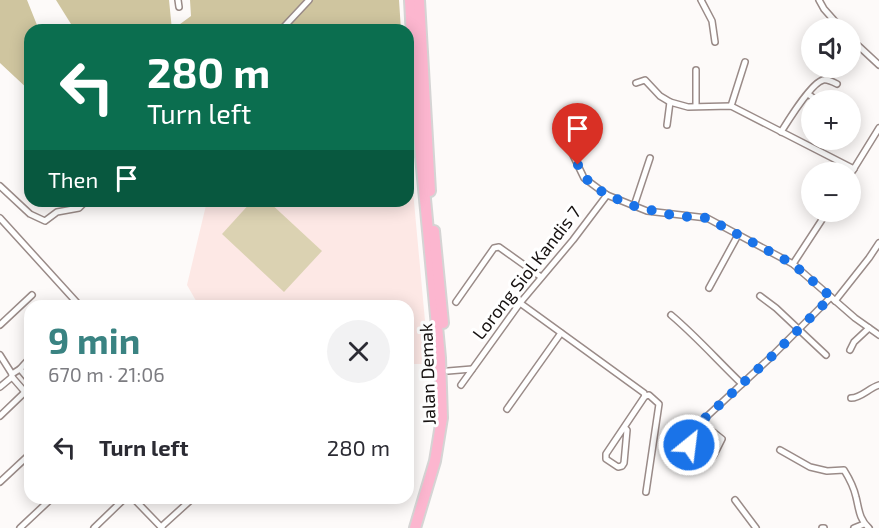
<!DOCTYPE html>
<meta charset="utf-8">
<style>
:root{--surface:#fff;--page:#f2f2f3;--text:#2b2b33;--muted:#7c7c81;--accent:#3a8382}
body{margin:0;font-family:"Exo 2",sans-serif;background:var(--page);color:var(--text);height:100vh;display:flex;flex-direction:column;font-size:22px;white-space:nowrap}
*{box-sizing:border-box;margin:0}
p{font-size:20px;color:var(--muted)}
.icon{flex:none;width:33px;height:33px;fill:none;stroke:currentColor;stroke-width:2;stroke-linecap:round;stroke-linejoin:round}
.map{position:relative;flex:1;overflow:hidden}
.sheet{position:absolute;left:24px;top:300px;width:390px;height:204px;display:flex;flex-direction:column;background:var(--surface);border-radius:18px;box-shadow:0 3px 15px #0003}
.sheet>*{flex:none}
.guide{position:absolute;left:24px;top:24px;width:390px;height:183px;border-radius:18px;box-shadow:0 3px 15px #0003;background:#0b6e4f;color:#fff;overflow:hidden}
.tools{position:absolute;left:801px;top:18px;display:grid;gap:12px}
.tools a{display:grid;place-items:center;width:60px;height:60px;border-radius:50%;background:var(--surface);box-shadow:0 3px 15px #0003;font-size:30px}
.pin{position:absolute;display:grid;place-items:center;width:51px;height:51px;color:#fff;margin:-62px -26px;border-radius:50% 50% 50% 0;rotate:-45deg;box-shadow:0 0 6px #0007}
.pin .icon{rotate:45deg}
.me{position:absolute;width:66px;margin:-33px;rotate:29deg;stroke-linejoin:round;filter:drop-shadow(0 0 4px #0008)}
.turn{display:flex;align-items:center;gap:21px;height:126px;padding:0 24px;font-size:27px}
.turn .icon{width:78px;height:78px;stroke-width:2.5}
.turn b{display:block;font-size:42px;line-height:51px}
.then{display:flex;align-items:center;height:57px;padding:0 24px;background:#0003;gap:12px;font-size:22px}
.round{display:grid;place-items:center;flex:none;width:63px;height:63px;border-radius:32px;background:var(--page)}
.summary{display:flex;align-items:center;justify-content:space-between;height:102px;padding:0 24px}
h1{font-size:36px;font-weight:700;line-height:45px;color:var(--accent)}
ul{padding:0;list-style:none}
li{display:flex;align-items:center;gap:18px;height:90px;padding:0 24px}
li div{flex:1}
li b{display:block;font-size:22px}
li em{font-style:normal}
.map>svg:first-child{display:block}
.built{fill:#fde8e5}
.green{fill:#dbd2b2}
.forest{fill:#cfc59f}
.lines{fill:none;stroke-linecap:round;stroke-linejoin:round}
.street-casing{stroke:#9a8b88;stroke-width:8}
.highway-casing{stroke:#d5d4d4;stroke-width:14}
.street{stroke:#fff;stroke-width:5}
.highway{stroke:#fcb6cf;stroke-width:10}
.route{stroke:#1a73e8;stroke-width:10;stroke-dasharray:0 18}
.labels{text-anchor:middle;stroke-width:6;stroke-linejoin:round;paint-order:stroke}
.street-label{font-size:18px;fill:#161110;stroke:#fff}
</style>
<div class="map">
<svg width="879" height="528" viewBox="0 0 879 528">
<rect width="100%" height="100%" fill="#fdfaf9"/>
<!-- built -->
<path class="built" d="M408 190 413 191 429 364H408V306H199L187 285 207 201H408Z"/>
<!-- green -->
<path class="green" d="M252 201H268L322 251 284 292 222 234Z"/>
<!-- forest -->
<g class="forest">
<path d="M0 0H27L39 30H30V91L0 63Z"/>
<path d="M56 0H169L172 30H54L71 24Z"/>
<path d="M190 0H399L401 30H172L191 16Z"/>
</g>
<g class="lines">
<!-- street casing -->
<g class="street-casing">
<g id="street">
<path d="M178 0 179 7"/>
<path d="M701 0 712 21 715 42"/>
<path d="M819 0 824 9 841 28"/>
<path d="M281 30 309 0"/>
<path d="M850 38 879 65"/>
<path d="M636 83 645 80 660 96 670 102 688 107 731 106 854 169"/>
<path d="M808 94 816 100"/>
<path d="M696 106V70"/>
<path d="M731 106 745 62"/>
<path d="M667 125 670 102"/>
<path d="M781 132C788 121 811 83 823 80 827 79 833 82 837 84"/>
<path d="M572 153 584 178 607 195 647 211 707 218 793 264 855 318 879 335"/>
<path d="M850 175 879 128"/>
<path d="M0 186 30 214 45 221 57 212 79 208 83 204"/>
<path d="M634 206 650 158"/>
<path d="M0 218 80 306"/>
<path d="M793 264 827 212"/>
<path d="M709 288 738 235"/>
<path d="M760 296 776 308 826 355"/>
<path d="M835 301 869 258 879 243"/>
<path d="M456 302 494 248 499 247 541 277"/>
<path d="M520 303 644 393 645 396"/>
<path d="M671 315C696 336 718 361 742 384"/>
<path d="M0 325 32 295"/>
<path d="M850 350 854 342 869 328"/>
<path d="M0 355 12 374"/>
<path d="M20 369 30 358"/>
<path d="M448 371 472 369"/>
<path d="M461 385 520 303 573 240 607 195"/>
<path d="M0 387 12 377"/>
<path d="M25 392 12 377V374L20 369 30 381"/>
<path d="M645 396 649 395 659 404 646 492"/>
<path d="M851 398C861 398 869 388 879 385"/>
<path d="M507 409 561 333"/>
<path d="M0 416 25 392"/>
<path d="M625 428 627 430 624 463 622 466 618 467 606 459V454L645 396"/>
<path d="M780 450 810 467 827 471 844 470C849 478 854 488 856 497 859 509 859 519 869 528"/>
<path d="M713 457 722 439 702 423 703 420 771 357 831 297"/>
<path d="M682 467 689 445 704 426"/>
<path d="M0 482 30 454"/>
<path d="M133 498 162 528"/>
<path d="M735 500 756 528"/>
<path d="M161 527 193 498"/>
<path d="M20 528 52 498"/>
<path d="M94 528 123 500"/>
<path d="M822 528H824"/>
<path d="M854 528 864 524"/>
</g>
</g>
<!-- highway casing -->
<g class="highway-casing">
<g id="highway">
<path d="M410 0 415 93 440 358 442 418 435 461 415 528"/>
<path d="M419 0 430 191"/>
<path d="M434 231 443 323"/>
</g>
</g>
<!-- street -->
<use href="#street" class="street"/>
<!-- highway -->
<use href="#highway" class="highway"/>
</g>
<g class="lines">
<!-- route -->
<path class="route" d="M578 165 584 177 598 189 607 195 634 206 675 216 707 218 793 264 831 297 771 357 703 420 702 423 704 426 689 445"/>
</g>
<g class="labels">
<!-- street labels -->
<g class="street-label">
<text transform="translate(527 273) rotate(-52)" y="6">Lorong Siol Kandis 7</text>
<text transform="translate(428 374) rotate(-92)" y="6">Jalan Demak</text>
</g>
</g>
</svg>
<div class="tools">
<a><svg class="icon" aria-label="sound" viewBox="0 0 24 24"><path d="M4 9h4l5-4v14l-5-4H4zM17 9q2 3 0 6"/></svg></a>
<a>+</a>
<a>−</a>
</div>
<div class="pin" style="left:578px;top:165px;background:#d93025"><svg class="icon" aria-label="arrive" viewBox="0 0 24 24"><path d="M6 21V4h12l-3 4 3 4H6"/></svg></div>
<svg class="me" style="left:689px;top:445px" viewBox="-20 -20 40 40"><circle r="17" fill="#1a73e8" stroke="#fff" stroke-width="3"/><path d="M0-11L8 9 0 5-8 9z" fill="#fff"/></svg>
<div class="guide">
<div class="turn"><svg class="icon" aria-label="left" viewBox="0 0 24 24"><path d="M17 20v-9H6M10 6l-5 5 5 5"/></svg><div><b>280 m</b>Turn left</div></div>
<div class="then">Then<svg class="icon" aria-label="arrive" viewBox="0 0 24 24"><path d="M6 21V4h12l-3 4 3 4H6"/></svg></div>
</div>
<section class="sheet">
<div class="summary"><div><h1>9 min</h1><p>670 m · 21:06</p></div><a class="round"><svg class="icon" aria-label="close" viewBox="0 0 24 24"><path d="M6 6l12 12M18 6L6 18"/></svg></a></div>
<ul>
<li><svg class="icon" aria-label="left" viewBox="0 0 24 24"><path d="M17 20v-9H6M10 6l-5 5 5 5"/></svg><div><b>Turn left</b></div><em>280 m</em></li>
</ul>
</section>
</div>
